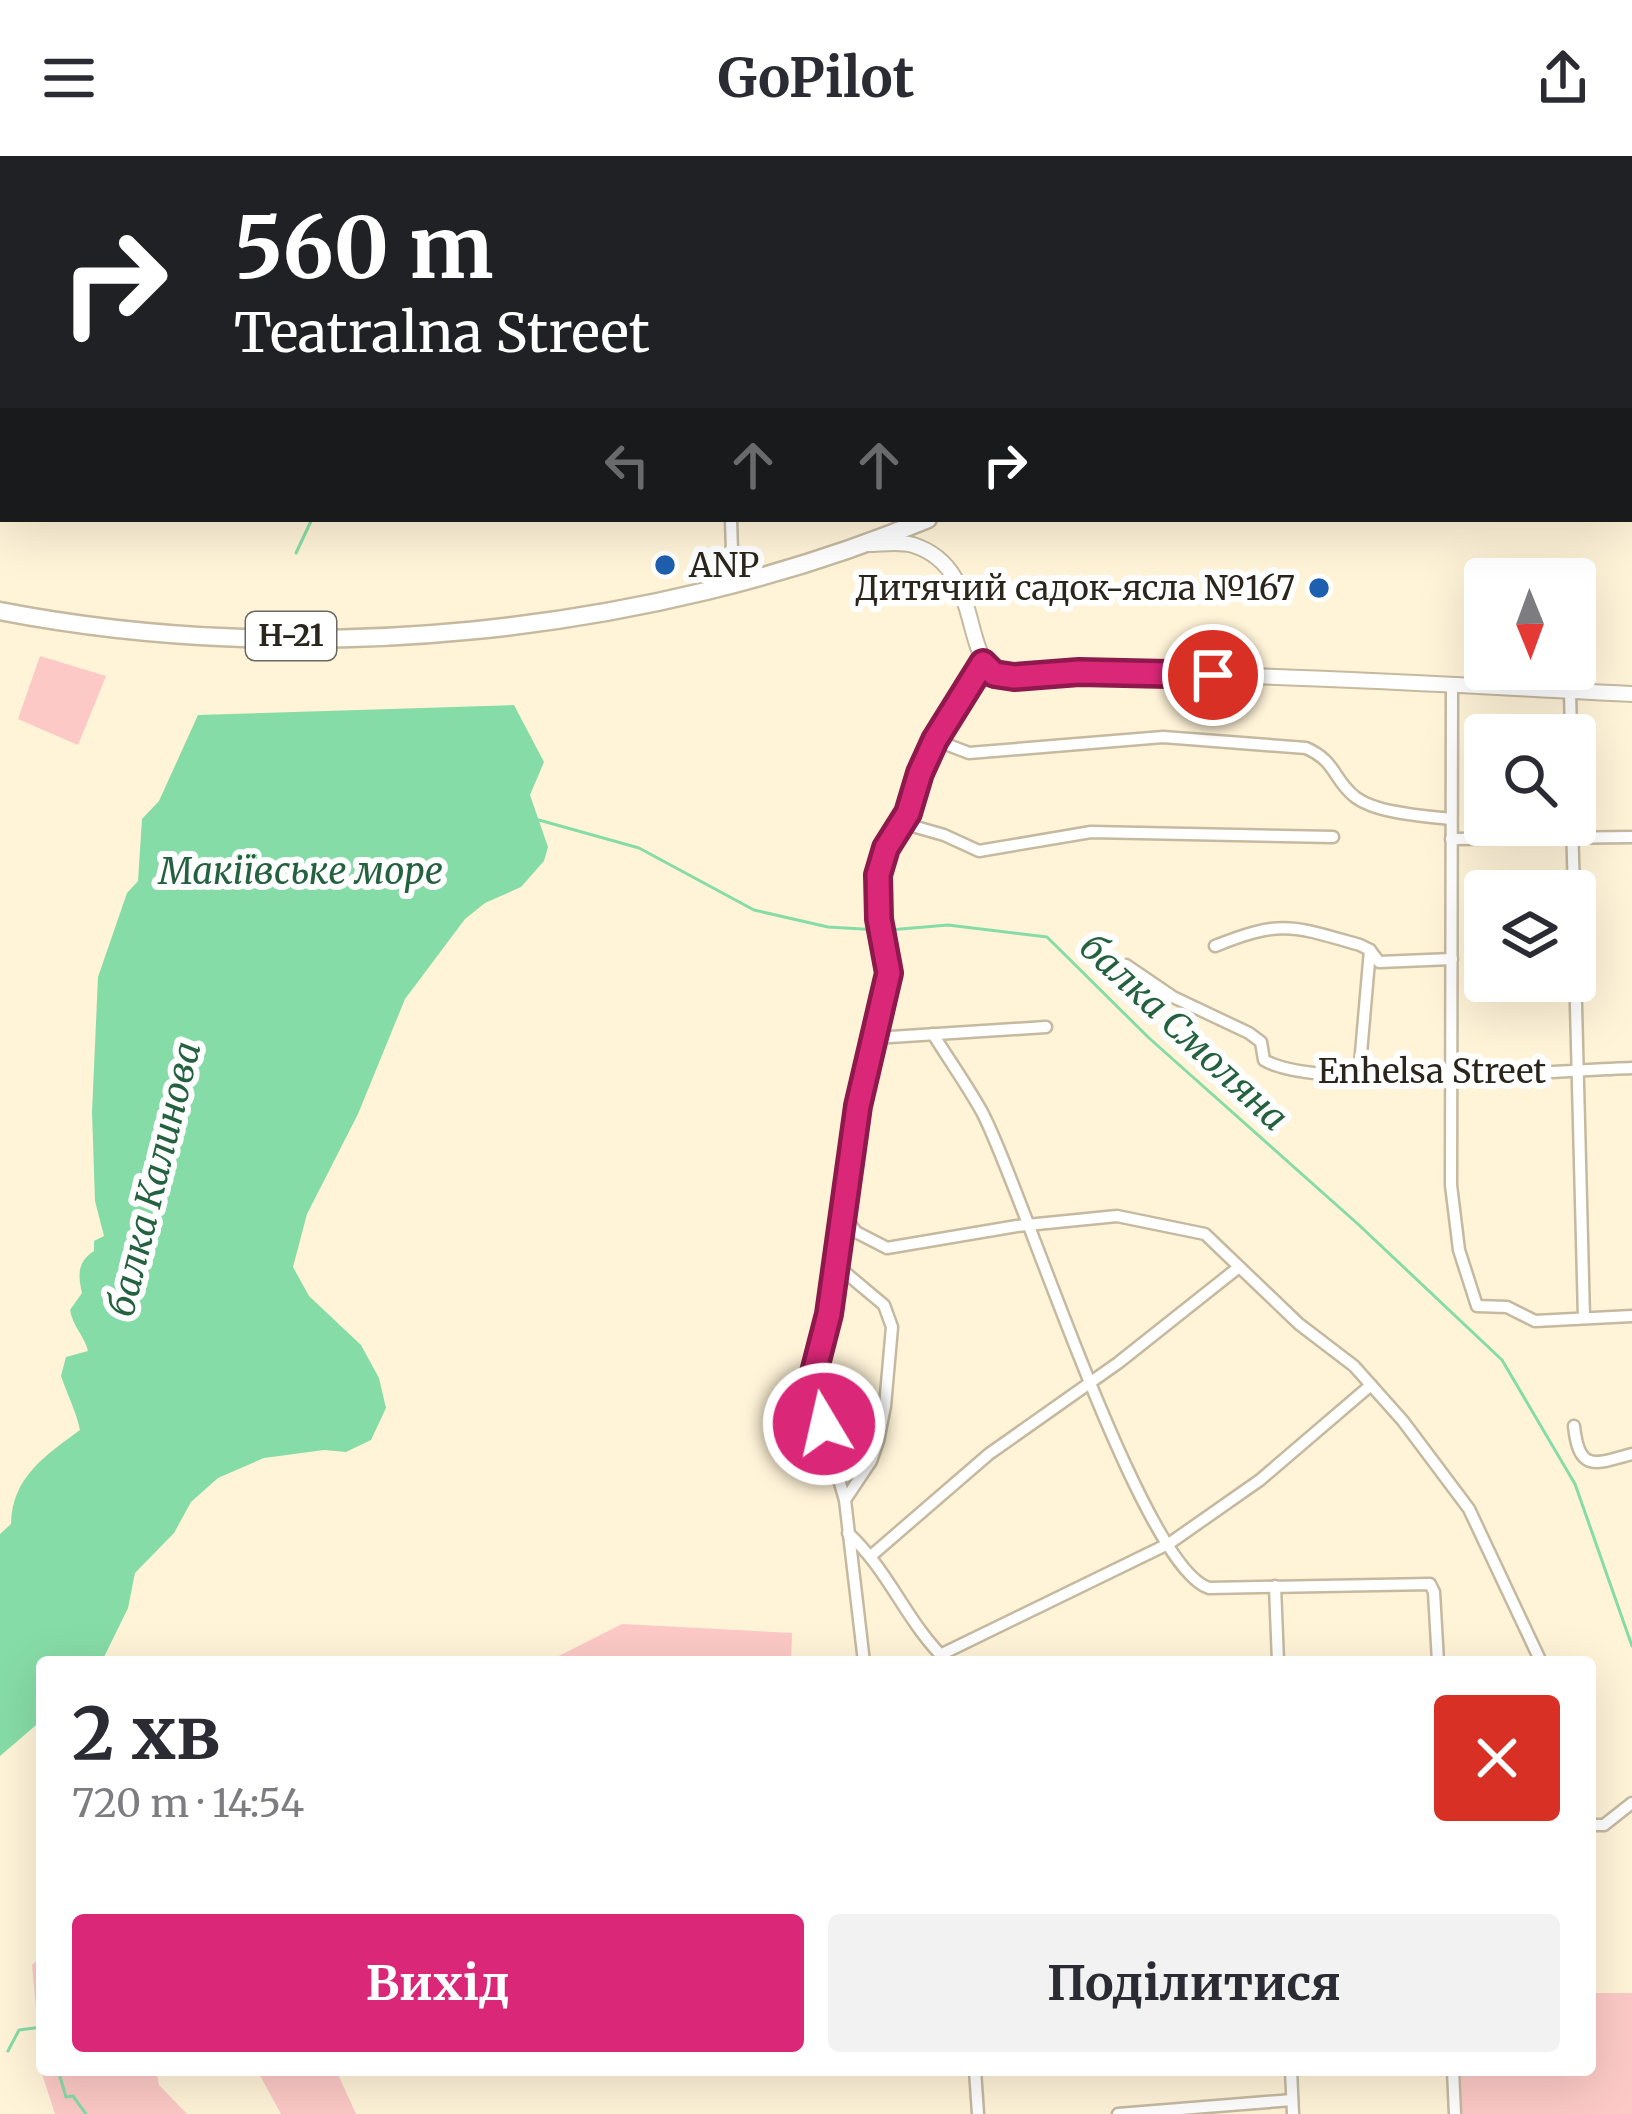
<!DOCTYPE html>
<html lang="uk">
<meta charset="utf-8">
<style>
:root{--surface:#fff;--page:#f2f2f3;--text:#2b2b33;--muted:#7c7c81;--accent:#db2777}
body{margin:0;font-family:Merriweather,serif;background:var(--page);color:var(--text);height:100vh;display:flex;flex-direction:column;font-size:45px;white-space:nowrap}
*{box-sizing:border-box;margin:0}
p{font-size:39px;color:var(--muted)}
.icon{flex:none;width:66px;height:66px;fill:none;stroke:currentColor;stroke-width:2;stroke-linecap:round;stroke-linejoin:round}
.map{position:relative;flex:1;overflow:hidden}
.details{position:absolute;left:36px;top:1500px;width:1560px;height:420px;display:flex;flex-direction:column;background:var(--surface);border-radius:12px;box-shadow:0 12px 48px #0002}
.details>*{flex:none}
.banner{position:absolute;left:0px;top:0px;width:1632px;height:366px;box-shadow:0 12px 48px #0002;background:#202124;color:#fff;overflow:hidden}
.needle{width:78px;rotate:179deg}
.fabs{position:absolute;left:1464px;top:402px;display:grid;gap:24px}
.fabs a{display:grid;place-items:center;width:132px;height:132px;border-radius:12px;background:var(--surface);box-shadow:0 12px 48px #0002;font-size:60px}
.pin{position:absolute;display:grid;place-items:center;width:102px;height:102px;color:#fff;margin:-51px;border:6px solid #fff;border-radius:50%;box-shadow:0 3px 12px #0007}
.me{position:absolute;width:132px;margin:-66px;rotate:351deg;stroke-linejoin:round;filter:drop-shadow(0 0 9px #0008)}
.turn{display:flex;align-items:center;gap:42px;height:252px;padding:0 36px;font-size:54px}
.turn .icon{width:156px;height:156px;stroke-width:2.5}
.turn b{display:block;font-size:84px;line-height:102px}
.lanes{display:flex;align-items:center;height:114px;padding:0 36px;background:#0003;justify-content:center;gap:60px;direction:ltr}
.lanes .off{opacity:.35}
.round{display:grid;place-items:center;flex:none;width:126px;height:126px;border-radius:12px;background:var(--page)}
.head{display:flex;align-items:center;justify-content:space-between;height:204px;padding:0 36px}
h1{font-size:72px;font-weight:700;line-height:90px}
.button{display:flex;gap:24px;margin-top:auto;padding:24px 36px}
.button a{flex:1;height:138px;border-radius:12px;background:var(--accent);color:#fff;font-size:48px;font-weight:700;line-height:138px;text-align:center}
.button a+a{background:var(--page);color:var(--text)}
header{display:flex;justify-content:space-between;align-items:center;height:156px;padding:0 36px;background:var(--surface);font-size:54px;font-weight:700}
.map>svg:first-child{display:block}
.green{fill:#fcc9c6}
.water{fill:#86dca6}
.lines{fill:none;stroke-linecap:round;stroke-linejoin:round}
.stream{stroke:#86dca6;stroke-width:3}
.minor-casing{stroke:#c5baa0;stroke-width:15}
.tertiary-casing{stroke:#c5baa0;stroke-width:18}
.primary-casing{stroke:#c5baa0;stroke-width:21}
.minor{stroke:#fff;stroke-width:10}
.tertiary{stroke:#fff;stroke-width:14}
.primary{stroke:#fff;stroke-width:16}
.route-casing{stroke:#8e194d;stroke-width:30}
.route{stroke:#db2777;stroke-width:21}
.poi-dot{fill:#1e5faf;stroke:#fff;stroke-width:4.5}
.labels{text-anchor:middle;stroke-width:12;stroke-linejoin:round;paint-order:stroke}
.shield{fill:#fff;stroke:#6b6760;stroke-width:3}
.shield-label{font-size:30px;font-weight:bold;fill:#2b261c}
.poi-label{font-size:33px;fill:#2b261c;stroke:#fff;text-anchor:start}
.street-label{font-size:33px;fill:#2b261c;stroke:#fff}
.water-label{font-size:36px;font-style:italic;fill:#24623f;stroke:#fff}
</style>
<header><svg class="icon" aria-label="menu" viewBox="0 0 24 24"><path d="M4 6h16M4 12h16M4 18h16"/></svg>GoPilot<svg class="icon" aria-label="share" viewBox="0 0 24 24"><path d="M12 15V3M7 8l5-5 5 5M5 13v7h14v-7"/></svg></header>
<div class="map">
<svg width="1632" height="1958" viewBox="0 0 1632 1958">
<rect width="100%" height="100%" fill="#fff3d8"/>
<!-- green -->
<g class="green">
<path d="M40 500 106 520 78 589 18 563Z"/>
<path d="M622 1468 792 1477 791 1506H547Z"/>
<path d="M42 1800V1914H156L159 1929 187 1958H55L42 1918 32 1809Z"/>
<path d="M1590 1837H1632V1958H1460L1459 1914H1590Z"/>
<path d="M257 1914H336L356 1958H281Z"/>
</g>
<!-- water -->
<path class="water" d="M514 549 544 606 530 639 548 691 544 705 521 731 485 747 465 763 405 843 358 958 307 1058 293 1111 309 1140 361 1189 379 1222 386 1252 371 1284 346 1296 324 1294 264 1302 218 1322 191 1346 174 1377 135 1417 128 1452 103 1503 97 1506H42V1564L0 1600V1378L11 1368C12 1321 45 1300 80 1274 76 1255 67 1238 61 1220L66 1201 88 1195C84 1179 73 1171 70 1154L82 1137C78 1119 77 1106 94 1095V1085L104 1080 95 1045 92 956 98 821 127 737 138 725 142 663 159 645 198 559Z"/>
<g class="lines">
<!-- stream -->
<g class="stream">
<path d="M276 3V0"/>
<path d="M296 397 312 363"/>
<path d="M539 664 639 692 754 754 828 771 879 774"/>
<path d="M889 774 948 769 1047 781 1149 882 1359 1069 1502 1204 1575 1328 1632 1490"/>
<path d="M8 1895 19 1874 42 1871"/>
<path d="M58 1914 66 1941 73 1940 86 1958"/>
</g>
<!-- minor casing -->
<g class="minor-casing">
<g id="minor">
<path d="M819 3 823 0"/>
<path d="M1629 212H1632"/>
<path d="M731 363 733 428"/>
<path d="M1452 530 1451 1029 1459 1094 1477 1150 1507 1151 1535 1165 1632 1160"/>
<path d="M1570 535 1571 579"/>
<path d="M935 584 969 597 1163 581 1306 592C1336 605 1333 623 1354 640 1374 657 1424 660 1450 663"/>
<path d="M902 667 944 679 979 695 1091 676 1333 681"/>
<path d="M1572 669 1574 735"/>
<path d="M1451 683 1632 681"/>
<path d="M1215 790C1282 763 1293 770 1360 789L1370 794 1379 806 1452 803"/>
<path d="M1126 809 1173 841 1249 877 1261 886 1264 904C1316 936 1560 914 1632 912"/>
<path d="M1575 811 1584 1162"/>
<path d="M933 878C949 904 967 929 982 956 1023 1034 1141 1411 1209 1432L1430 1428 1434 1436 1438 1506"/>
<path d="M875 882 1046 871"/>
<path d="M1359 920 1370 794"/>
<path d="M843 1057 856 1076 887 1092 1017 1070 1117 1060 1205 1078 1299 1168 1354 1210 1403 1265 1469 1353 1541 1506"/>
<path d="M835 1108 884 1149 892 1171 885 1250 878 1285 871 1305 845 1344"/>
<path d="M1574 1270C1579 1317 1595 1308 1632 1298"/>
<path d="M848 1377C891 1417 907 1468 948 1506"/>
<path d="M872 1399 989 1298 1118 1207 1239 1111"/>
<path d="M1275 1430 1278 1506"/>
<path d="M940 1499 1170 1387 1260 1324 1371 1229"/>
<path d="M864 1506 845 1344 811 1229 829 1158 858 950 888 831C892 794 873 759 878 721 882 695 899 679 909 655 918 632 922 608 934 586 949 559 969 535 983 507"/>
<path d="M1590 1669H1604L1632 1647"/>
<path d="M975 1914 978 1958"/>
<path d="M1291 1914 1293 1958"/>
<path d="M1453 1914 1455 1958"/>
<path d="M1118 1958 1292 1944"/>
</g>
</g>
<!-- tertiary casing -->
<g class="tertiary-casing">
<path id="tertiary" d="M868 388C882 388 900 385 913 389 989 413 956 514 1008 521 1031 524 1057 516 1081 516 1124 515 1167 517 1210 519 1350 522 1491 531 1632 538"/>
</g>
<!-- primary casing -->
<g class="primary-casing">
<g id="primary">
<path d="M1535 3 1539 0"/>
<path d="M0 455C298 513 648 480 928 363"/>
</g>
</g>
<!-- minor -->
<use href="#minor" class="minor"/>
<!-- tertiary -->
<use href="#tertiary" class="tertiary"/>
<!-- primary -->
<use href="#primary" class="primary"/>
</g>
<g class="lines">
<!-- route casing -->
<g class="route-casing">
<path id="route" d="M824 1268 812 1241 811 1228 829 1158 858 950 889 817 879 763 878 719 886 692 908 657 920 617 935 584 983 507 994 518 1014 521 1079 516 1213 519"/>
</g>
<!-- route -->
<use href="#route" class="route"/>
</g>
<!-- markers -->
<g class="poi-dot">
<circle cx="665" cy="409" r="12"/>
<circle cx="1319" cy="432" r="12"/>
</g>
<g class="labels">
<!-- shield labels -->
<rect class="shield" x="246" y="456" width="90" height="48" rx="9"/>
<g class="shield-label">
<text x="291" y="490">Н-21</text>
</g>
<!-- poi labels -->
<g class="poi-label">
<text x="689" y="421">ANP</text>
<text x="1295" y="444" text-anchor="end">Дитячий садок-ясла №167</text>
</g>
<!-- street labels -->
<g class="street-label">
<text x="1432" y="927">Enhelsa Street</text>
</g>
<!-- water labels -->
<g class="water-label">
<text x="301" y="728">Макіївське море</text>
<text transform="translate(1184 876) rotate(43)" y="13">балка Смоляна</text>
<text transform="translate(154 1023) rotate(-76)" y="13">балка Калинова</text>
</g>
</g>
</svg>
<div class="fabs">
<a><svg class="needle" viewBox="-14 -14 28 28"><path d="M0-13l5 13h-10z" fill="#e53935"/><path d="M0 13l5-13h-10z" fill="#7c7c81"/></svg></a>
<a><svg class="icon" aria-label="search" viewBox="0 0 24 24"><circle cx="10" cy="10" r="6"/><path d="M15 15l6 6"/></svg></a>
<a><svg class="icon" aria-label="layers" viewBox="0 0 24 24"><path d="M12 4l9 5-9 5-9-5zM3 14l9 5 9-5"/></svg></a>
</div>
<div class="pin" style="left:1213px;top:519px;background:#d93025"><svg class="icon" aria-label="arrive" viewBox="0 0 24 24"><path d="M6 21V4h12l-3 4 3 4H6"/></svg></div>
<svg class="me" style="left:824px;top:1268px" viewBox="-20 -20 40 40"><circle r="17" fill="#db2777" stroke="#fff" stroke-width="3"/><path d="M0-11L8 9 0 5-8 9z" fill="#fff"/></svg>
<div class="banner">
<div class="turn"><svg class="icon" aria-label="right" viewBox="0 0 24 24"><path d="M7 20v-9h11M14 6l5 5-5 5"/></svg><div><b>560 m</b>Teatralna Street</div></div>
<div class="lanes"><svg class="icon off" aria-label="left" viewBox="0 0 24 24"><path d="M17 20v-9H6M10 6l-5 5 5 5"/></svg><svg class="icon off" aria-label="ahead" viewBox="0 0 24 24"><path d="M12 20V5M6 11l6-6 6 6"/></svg><svg class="icon off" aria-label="ahead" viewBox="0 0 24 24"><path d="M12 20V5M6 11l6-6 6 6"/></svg><svg class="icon" aria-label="right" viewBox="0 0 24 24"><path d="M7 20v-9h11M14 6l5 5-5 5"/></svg></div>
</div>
<section class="details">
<div class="head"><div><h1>2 хв</h1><p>720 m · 14:54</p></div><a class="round" style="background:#d93025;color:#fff"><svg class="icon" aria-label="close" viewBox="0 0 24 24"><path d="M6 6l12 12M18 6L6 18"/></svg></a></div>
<div class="button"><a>Вихід</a><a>Поділитися</a></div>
</section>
</div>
